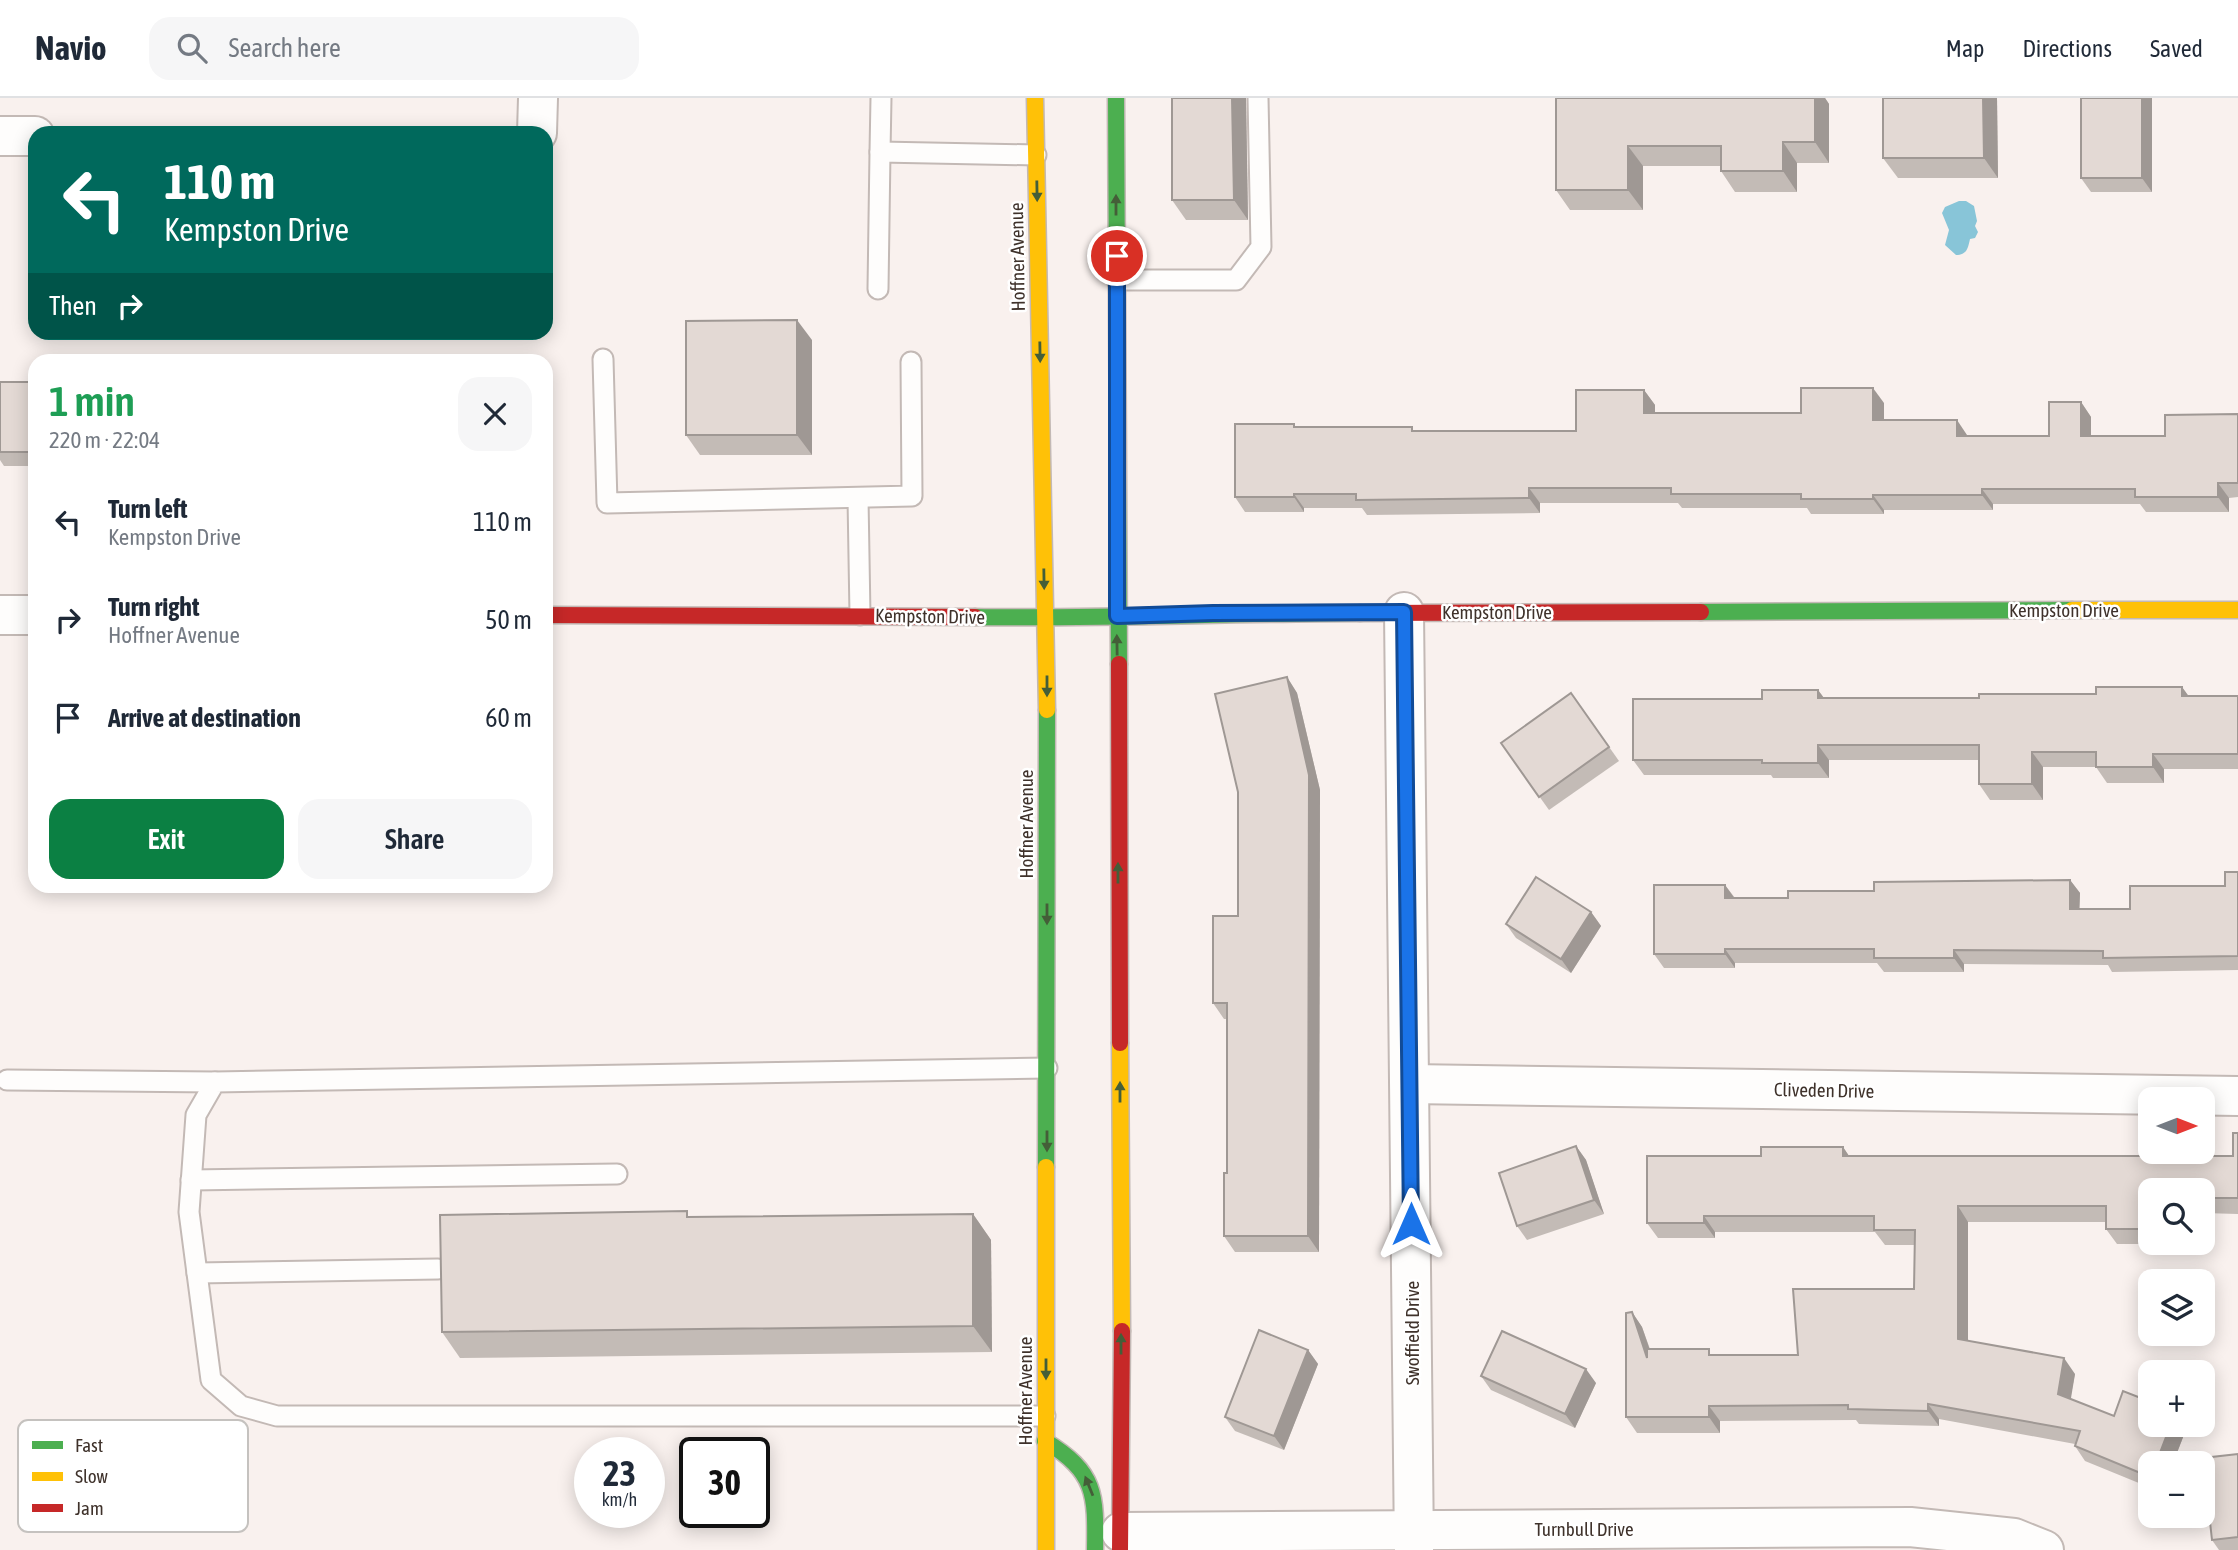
<!DOCTYPE html>
<meta charset="utf-8">
<style>
:root{--surface:#fff;--page:#f6f6f7;--text:#1f2937;--muted:#747a83;--line:#e0e1e3;--accent:#0b8043}
body{margin:0;font-family:"Asap Condensed",sans-serif;background:var(--page);color:var(--text);height:100vh;display:flex;flex-direction:column;font-size:26px;white-space:nowrap}
*{box-sizing:border-box;margin:0}
p{font-size:23px;color:var(--muted)}
.icon{flex:none;width:38px;height:38px;fill:none;stroke:currentColor;stroke-width:2;stroke-linecap:round;stroke-linejoin:round}
.map{position:relative;flex:1;overflow:hidden}
.panel{position:absolute;left:28px;top:256px;width:525px;height:539px;display:flex;flex-direction:column;background:var(--surface);border-radius:21px;box-shadow:0 4px 18px #0003}
.panel>*{flex:none}
.top-card{position:absolute;left:28px;top:28px;width:525px;height:214px;border-radius:21px;box-shadow:0 4px 18px #0003;background:#00695c;color:#fff;overflow:hidden}
.needle{width:46px;rotate:90deg}
.tools{position:absolute;left:2138px;top:989px;display:grid;gap:14px}
.tools a{display:grid;place-items:center;width:77px;height:77px;border-radius:14px;background:var(--surface);box-shadow:0 4px 18px #0003;font-size:35px}
.speed{position:absolute;left:574px;top:1339px;display:flex;gap:14px;font-size:35px;font-weight:700;text-align:center}
.speed>*{display:grid;place-content:center;width:91px;height:91px;border-radius:50%;background:var(--surface);box-shadow:0 4px 18px #0003;line-height:1}
.speed small{font-size:18px;font-weight:400}
.speed .limit{border:4px solid #111;border-radius:10px;background:#fff;color:#111}
.pin{position:absolute;display:grid;place-items:center;width:60px;height:60px;color:#fff;margin:-30px;border:4px solid #fff;border-radius:50%;box-shadow:0 2px 7px #0007}
.me{position:absolute;width:77px;margin:-38px;rotate:0deg;stroke-linejoin:round;filter:drop-shadow(0 0 5px #0008)}
.turn{display:flex;align-items:center;gap:24px;height:147px;padding:0 21px;font-size:32px}
.turn .icon{width:91px;height:91px;stroke-width:2.5}
.turn b{display:block;font-size:49px;line-height:60px}
.then{display:flex;align-items:center;height:66px;padding:0 21px;background:#0003;gap:14px;font-size:26px}
.round{display:grid;place-items:center;flex:none;width:74px;height:74px;border-radius:21px;background:var(--page)}
.head{display:flex;align-items:center;justify-content:space-between;height:119px;padding:0 21px}
h1{font-size:42px;font-weight:600;line-height:52px;color:#1e9e55}
.primary-button{display:flex;gap:14px;margin-top:auto;padding:14px 21px}
.primary-button a{flex:1;height:80px;border-radius:21px;background:var(--accent);color:#fff;font-size:28px;font-weight:600;line-height:80px;text-align:center}
.primary-button a+a{background:var(--page);color:var(--text)}
ul{padding:0;list-style:none}
li{display:flex;align-items:center;gap:21px;height:98px;padding:0 21px}
li div{flex:1}
li b{display:block;font-size:26px}
li em{font-style:normal}
header{display:flex;align-items:center;gap:42px;box-sizing:border-box;height:98px;padding:0 35px;background:var(--surface);border-bottom:2px solid var(--line)}
header strong{font-size:33px}
nav{display:flex;gap:38px;margin-inline-start:auto;font-size:24px}
.search{width:490px;height:63px;background:var(--page);display:flex;align-items:center;gap:18px;box-sizing:border-box;padding:0 24px;border-radius:21px;color:var(--muted);font-size:26px}
.map>svg:first-child{display:block}
.water{fill:#88c5d8}
.lines{fill:none;stroke-linecap:round;stroke-linejoin:round}
.lane-casing{stroke:#c3b9b5;stroke-width:23}
.street-casing{stroke:#c3b9b5;stroke-width:42}
.fast-casing{stroke:#c3b9b5;stroke-width:19}
.slow-casing{stroke:#c3b9b5;stroke-width:19}
.jam-casing{stroke:#c3b9b5;stroke-width:19}
.lane{stroke:#fefdfc;stroke-width:19}
.street{stroke:#fefdfc;stroke-width:38}
.fast{stroke:#4caf50;stroke-width:16}
.slow{stroke:#ffc107;stroke-width:16}
.jam{stroke:#c62828;stroke-width:16}
.wall{fill:#c3bbb6}
.shaded-wall{fill:#9f9894}
.building{fill:#e3d9d4;stroke:#9f9894;stroke-width:2}
.oneway{fill:#445e38}
.route-casing{stroke:#114b97;stroke-width:18}
.route{stroke:#1a73e8;stroke-width:12}
.labels{text-anchor:middle;stroke-width:5;stroke-linejoin:round;paint-order:stroke}
.street-label{font-size:19px;fill:#3f322b;stroke:#fff}
.key{fill:#fff;stroke:#c5c2bf;stroke-width:2}
.key-label{font-size:19px;fill:#3f322b}
</style>
<header>
<strong>Navio</strong>
<div class="search"><svg class="icon" aria-label="search" viewBox="0 0 24 24"><circle cx="10" cy="10" r="6"/><path d="M15 15l6 6"/></svg>Search here</div>
<nav><a>Map</a><a>Directions</a><a>Saved</a></nav>
</header>
<div class="map">
<svg width="2238" height="1452" viewBox="0 0 2238 1452">
<rect width="100%" height="100%" fill="#f9f1ee"/>
<!-- water -->
<path class="water" d="M1959 103H1966L1974 108 1977 123 1975 128 1978 134 1975 140 1970 141C1968 150 1967 157 1956 157L1945 147 1949 132 1942 115 1945 109Z"/>
<g class="lines">
<!-- lane casing -->
<g class="lane-casing">
<g id="lane">
<path d="M880 54 881 0"/>
<path d="M1117 182H1236L1261 149 1258 0"/>
<path d="M878 191 880 54 1036 57"/>
<path d="M603 261 607 405 912 398 911 264"/>
<path d="M858 400 860 517"/>
<path d="M7 982 215 984"/>
<path d="M191 1082 617 1076"/>
<path d="M197 1175 438 1171"/>
<path d="M1045 1318H277L241 1308 211 1282 189 1114 196 1017 215 984 1047 970"/>
</g>
</g>
<!-- street casing -->
<g class="street-casing">
<g id="street">
<path d="M537 35 538 0"/>
<path d="M0 38H35"/>
<path d="M1404 514 1414 1452"/>
<path d="M0 517H35"/>
<path d="M1410 986 2238 998"/>
<path d="M1121 1434 1910 1429 2014 1440 2044 1452"/>
</g>
</g>
<!-- fast casing -->
<g class="fast-casing">
<g id="fast">
<path d="M1116 0 1119 566"/>
<path d="M1701 514 2072 512"/>
<path d="M975 519C1103 521 1231 515 1360 515"/>
<path d="M1046 1069 1047 612"/>
<path d="M1045 1343C1096 1374 1096 1396 1095 1452"/>
</g>
</g>
<!-- slow casing -->
<g class="slow-casing">
<g id="slow">
<path d="M1035 0 1047 612"/>
<path d="M2072 512H2238"/>
<path d="M1120 945 1122 1233"/>
<path d="M1046 1452V1069"/>
</g>
</g>
<!-- jam casing -->
<g class="jam-casing">
<g id="jam">
<path d="M1360 515 1701 514"/>
<path d="M546 517 975 519"/>
<path d="M1119 566 1120 945"/>
<path d="M1120 1452 1122 1233"/>
</g>
</g>
<!-- lane -->
<use href="#lane" class="lane"/>
<!-- street -->
<use href="#street" class="street"/>
<!-- fast -->
<use href="#fast" class="fast"/>
<!-- slow -->
<use href="#slow" class="slow"/>
<!-- jam -->
<use href="#jam" class="jam"/>
</g>
<!-- wall -->
<g class="wall">
<path d="M1246 0 1248 122H1186L1172 102Z"/>
<path d="M1556 0H1825L1829 6V65H1797V94H1735L1721 73V68H1643V112H1570L1556 92Z"/>
<path d="M1883 0H1997L1998 80H1898L1883 60Z"/>
<path d="M2152 0V94H2091L2081 80Z"/>
<path d="M812 242V357H700L686 337Z"/>
<path d="M0 284H35V368H4L0 362Z"/>
<path d="M1644 292 1655 307V315H1801L1884 305V322L1967 338H2049L2081 304 2091 319V338H2165L2238 316V399L2229 400V414H2146L2140 406H1993V412H1884V416H1811L1807 410H1682L1678 405H1540V415L1367 417 1362 410H1304V414H1245L1235 399 1296 329 1416 333H1576Z"/>
<path d="M1287 579 1297 595 1320 692 1319 1154H1235L1224 1138 1227 1075V921H1224L1213 905 1238 818Z"/>
<path d="M2182 589 2188 598H2238V671H2164V685H2107L2096 669H2043V702H1990L1979 686V662H1829V680H1773L1771 677H1644L1633 662 1762 601 1818 592 1824 600H1979L2096 596Z"/>
<path d="M1571 595 1619 663 1549 712 1501 645Z"/>
<path d="M2238 774V872L2112 874 2108 867 1964 866V874H1884L1877 865H1735V870H1664L1654 856 1725 787 1735 800H1788L1874 793 2070 782 2080 795 2079 811H2130L2225 788Z"/>
<path d="M1591 814 1601 828 1571 875 1516 840 1506 826Z"/>
<path d="M2238 1035V1116L2203 1115V1092H2151V1144H2198V1146H2117L2106 1131V1124H1968V1243L2075 1276 2070 1301 2114 1318 2187 1329 2173 1365H2151V1390L2085 1363 2075 1348V1346L1939 1321V1328L1859 1326 1856 1322 1720 1323V1335H1637L1626 1319 1632 1214 1642 1229 1650 1251 1713 1257H1798L1914 1191 1915 1147H1885L1875 1134H1715V1140H1658L1647 1125 1761 1058 1843 1049 1849 1058H2233Z"/>
<path d="M1576 1048 1586 1062 1604 1116 1527 1142 1517 1128Z"/>
<path d="M973 1116 991 1142 992 1254 460 1260 442 1234 691 1119Z"/>
<path d="M1308 1252 1318 1266 1284 1352 1235 1333 1225 1319Z"/>
<path d="M1481 1278 1596 1285 1575 1330 1491 1292Z"/>
<path d="M2238 1356V1452H2219L2212 1442Z"/>
</g>
<!-- shaded-wall -->
<g class="shaded-wall">
<path d="M1232 0H1246L1248 122 1234 102Z"/>
<path d="M1815 0H1825L1829 6V65L1815 44Z"/>
<path d="M1983 0H1997L1998 80 1984 60Z"/>
<path d="M2142 0H2152V94L2142 80Z"/>
<path d="M1783 44 1797 65V94L1783 73Z"/>
<path d="M1628 48 1643 68V112L1628 92Z"/>
<path d="M797 222 812 242V357L797 337Z"/>
<path d="M1873 290 1884 305V337L1873 322Z"/>
<path d="M1644 292 1655 307V330L1644 315Z"/>
<path d="M2081 304 2091 319V352L2081 338Z"/>
<path d="M1957 322 1967 337V352L1957 338Z"/>
<path d="M2218 385 2229 400V414L2218 399Z"/>
<path d="M1529 390 1540 405V415L1529 400Z"/>
<path d="M1982 391 1993 406V412L1982 397Z"/>
<path d="M1294 396 1304 410V414L1294 399Z"/>
<path d="M1873 397 1884 412V416L1873 401Z"/>
<path d="M1287 579 1297 595 1320 692 1319 1154 1308 1138Z"/>
<path d="M2182 589 2193 604 2182 598Z"/>
<path d="M1818 592 1829 607 1818 600Z"/>
<path d="M1818 647 1829 662V680L1818 665Z"/>
<path d="M2032 654 2043 669V702L2032 686Z"/>
<path d="M2153 656 2164 671V685L2153 669Z"/>
<path d="M2070 782 2080 795 2079 825 2070 811Z"/>
<path d="M1725 787 1735 801 1725 800Z"/>
<path d="M1591 814 1601 828 1571 875 1561 861Z"/>
<path d="M1725 851 1735 865V870L1725 856Z"/>
<path d="M1954 852 1964 866V874L1954 860Z"/>
<path d="M1576 1048 1586 1062 1604 1116 1594 1102Z"/>
<path d="M1843 1049 1853 1064 1843 1058Z"/>
<path d="M1958 1108 1968 1124V1256L1958 1241Z"/>
<path d="M973 1116 991 1142 992 1254 973 1228Z"/>
<path d="M1704 1118 1715 1134V1140L1704 1125Z"/>
<path d="M1632 1214 1642 1229 1658 1276 1647 1260Z"/>
<path d="M1308 1252 1318 1266 1284 1352 1274 1338Z"/>
<path d="M2064 1260 2075 1276 2069 1312 2058 1296Z"/>
<path d="M1586 1271 1596 1285 1575 1330 1565 1316Z"/>
<path d="M1928 1306 1939 1321V1328L1928 1313Z"/>
<path d="M1709 1308 1720 1323V1335L1709 1319Z"/>
<path d="M2171 1326H2185L2187 1329 2173 1365H2156Z"/>
</g>
<!-- building -->
<g class="building">
<path d="M1172 0H1232L1234 102H1172Z"/>
<path d="M1556 0H1815V44H1783V73H1721V48H1628V92H1556Z"/>
<path d="M1883 0H1983L1984 60H1883Z"/>
<rect x="2081" y="0" width="61" height="80"/>
<path d="M797 222V337H686V223Z"/>
<rect x="0" y="284" width="35" height="70"/>
<path d="M1801 290H1873V322H1957V338H2049V304H2081V338H2165V317L2238 316V385H2218V399H2135V391H1982V397H1873V401H1801V396H1671V390H1529V400L1356 402V396H1294V399H1235V326H1294V329H1412V333H1576V292H1644V315H1801Z"/>
<path d="M1287 579 1309 677 1308 1138H1224V1075H1227V905H1213V818H1238V694L1215 596Z"/>
<path d="M2096 589H2182V598H2238V656H2153V669H2096V654H2032V686H1979V647H1818V665H1762V662H1633V601H1762V592H1818V600H1979V596H2096Z"/>
<path d="M1571 595 1609 649 1539 699 1501 645Z"/>
<path d="M2225 774H2238V858L2103 860V853L1954 852V860H1874V851H1725V856H1654V787H1725V800H1788V793H1874V784L2070 782V811H2130V788H2225Z"/>
<path d="M1536 779 1591 814 1561 861 1506 826Z"/>
<path d="M2233 1035H2238V1100H2203V1092H2151V1131H2106V1108H1958V1241L2064 1260 2058 1296 2114 1318 2123 1293 2151 1304V1326H2171L2156 1365H2151L2150 1379 2075 1348 2080 1333 1928 1306V1313L1848 1311V1307L1709 1308V1319H1626V1215L1632 1214 1647 1260V1251H1709V1257H1798L1793 1191H1914L1915 1132H1874V1118H1704V1125H1647V1058H1761V1049H1843V1058H2233Z"/>
<path d="M1576 1048 1594 1102 1517 1128 1499 1075Z"/>
<path d="M687 1113V1119L973 1116V1228L442 1234 440 1117Z"/>
<path d="M1259 1232 1308 1252 1274 1338 1225 1319Z"/>
<path d="M1502 1233 1586 1271 1565 1316 1481 1278Z"/>
<path d="M2238 1356V1439L2212 1442 2203 1360Z"/>
</g>
<!-- one-way arrows -->
<defs><path id="oneway-solid" d="M-6-.8H1V-3.2L6.5 0L1 3.2V.8H-6Z" transform="scale(1.75)"/></defs>
<g class="oneway">
<use href="#oneway-solid" transform="translate(1037 93) rotate(89)"/>
<use href="#oneway-solid" transform="translate(1116 107) rotate(-90)"/>
<use href="#oneway-solid" transform="translate(1040 254) rotate(89)"/>
<use href="#oneway-solid" transform="translate(1044 481) rotate(89)"/>
<use href="#oneway-solid" transform="translate(1117 547) rotate(-91)"/>
<use href="#oneway-solid" transform="translate(1047 588) rotate(90)"/>
<use href="#oneway-solid" transform="translate(1118 775) rotate(-90)"/>
<use href="#oneway-solid" transform="translate(1047 816) rotate(90)"/>
<use href="#oneway-solid" transform="translate(1120 994) rotate(-90)"/>
<use href="#oneway-solid" transform="translate(1047 1043) rotate(90)"/>
<use href="#oneway-solid" transform="translate(1121 1246) rotate(-90)"/>
<use href="#oneway-solid" transform="translate(1046 1271) rotate(90)"/>
<use href="#oneway-solid" transform="translate(1089 1388) rotate(-112)"/>
</g>
<g class="lines">
<!-- route casing -->
<g class="route-casing">
<path id="route" d="M1117 158V518L1213 515 1404 514 1411 1126"/>
</g>
<!-- route -->
<use href="#route" class="route"/>
</g>
<g class="labels">
<!-- street labels -->
<g class="street-label">
<text transform="translate(1017 159) rotate(-91)" y="7">Hoffner Avenue</text>
<text x="2064" y="519">Kempston Drive</text>
<text x="1497" y="521">Kempston Drive</text>
<text transform="translate(930 518) rotate(1)" y="7">Kempston Drive</text>
<text transform="translate(1026 726) rotate(-90)" y="7">Hoffner Avenue</text>
<text transform="translate(1824 992) rotate(1)" y="7">Cliveden Drive</text>
<text transform="translate(1412 1235) rotate(-90)" y="7">Swoffield Drive</text>
<text transform="translate(1025 1293) rotate(-90)" y="7">Hoffner Avenue</text>
<text x="1584" y="1438">Turnbull Drive</text>
</g>
</g>
<!-- legend -->
<rect x="18" y="1322" width="230" height="112" rx="10" class="key"/>
<rect x="32" y="1343" width="31" height="8" fill="#4caf50"/>
<rect x="32" y="1374" width="31" height="9" fill="#ffc107"/>
<rect x="32" y="1406" width="31" height="8" fill="#c62828"/>
<g class="key-label">
<text x="75" y="1354">Fast</text>
<text x="75" y="1385">Slow</text>
<text x="75" y="1417">Jam</text>
</g>
</svg>
<div class="tools">
<a><svg class="needle" viewBox="-14 -14 28 28"><path d="M0-13l5 13h-10z" fill="#e53935"/><path d="M0 13l5-13h-10z" fill="#747a83"/></svg></a>
<a><svg class="icon" aria-label="search" viewBox="0 0 24 24"><circle cx="10" cy="10" r="6"/><path d="M15 15l6 6"/></svg></a>
<a><svg class="icon" aria-label="layers" viewBox="0 0 24 24"><path d="M12 4l9 5-9 5-9-5zM3 14l9 5 9-5"/></svg></a>
<a>+</a>
<a>−</a>
</div>
<div class="speed"><div>23<small>km/h</small></div><div class="limit">30</div></div>
<div class="pin" style="left:1117px;top:158px;background:#d93025"><svg class="icon" aria-label="arrive" viewBox="0 0 24 24"><path d="M6 21V4h12l-3 4 3 4H6"/></svg></div>
<svg class="me" style="left:1411px;top:1126px" viewBox="-20 -20 40 40"><path d="M0-17L14 15 0 8-14 15z" fill="#1a73e8" stroke="#fff" stroke-width="4"/></svg>
<div class="top-card">
<div class="turn"><svg class="icon" aria-label="left" viewBox="0 0 24 24"><path d="M17 20v-9H6M10 6l-5 5 5 5"/></svg><div><b>110 m</b>Kempston Drive</div></div>
<div class="then">Then<svg class="icon" aria-label="right" viewBox="0 0 24 24"><path d="M7 20v-9h11M14 6l5 5-5 5"/></svg></div>
</div>
<section class="panel">
<div class="head"><div><h1>1 min</h1><p>220 m · 22:04</p></div><a class="round"><svg class="icon" aria-label="close" viewBox="0 0 24 24"><path d="M6 6l12 12M18 6L6 18"/></svg></a></div>
<ul>
<li><svg class="icon" aria-label="left" viewBox="0 0 24 24"><path d="M17 20v-9H6M10 6l-5 5 5 5"/></svg><div><b>Turn left</b><p>Kempston Drive</p></div><em>110 m</em></li>
<li><svg class="icon" aria-label="right" viewBox="0 0 24 24"><path d="M7 20v-9h11M14 6l5 5-5 5"/></svg><div><b>Turn right</b><p>Hoffner Avenue</p></div><em>50 m</em></li>
<li><svg class="icon" aria-label="arrive" viewBox="0 0 24 24"><path d="M6 21V4h12l-3 4 3 4H6"/></svg><div><b>Arrive at destination</b></div><em>60 m</em></li>
</ul>
<div class="primary-button"><a>Exit</a><a>Share</a></div>
</section>
</div>
